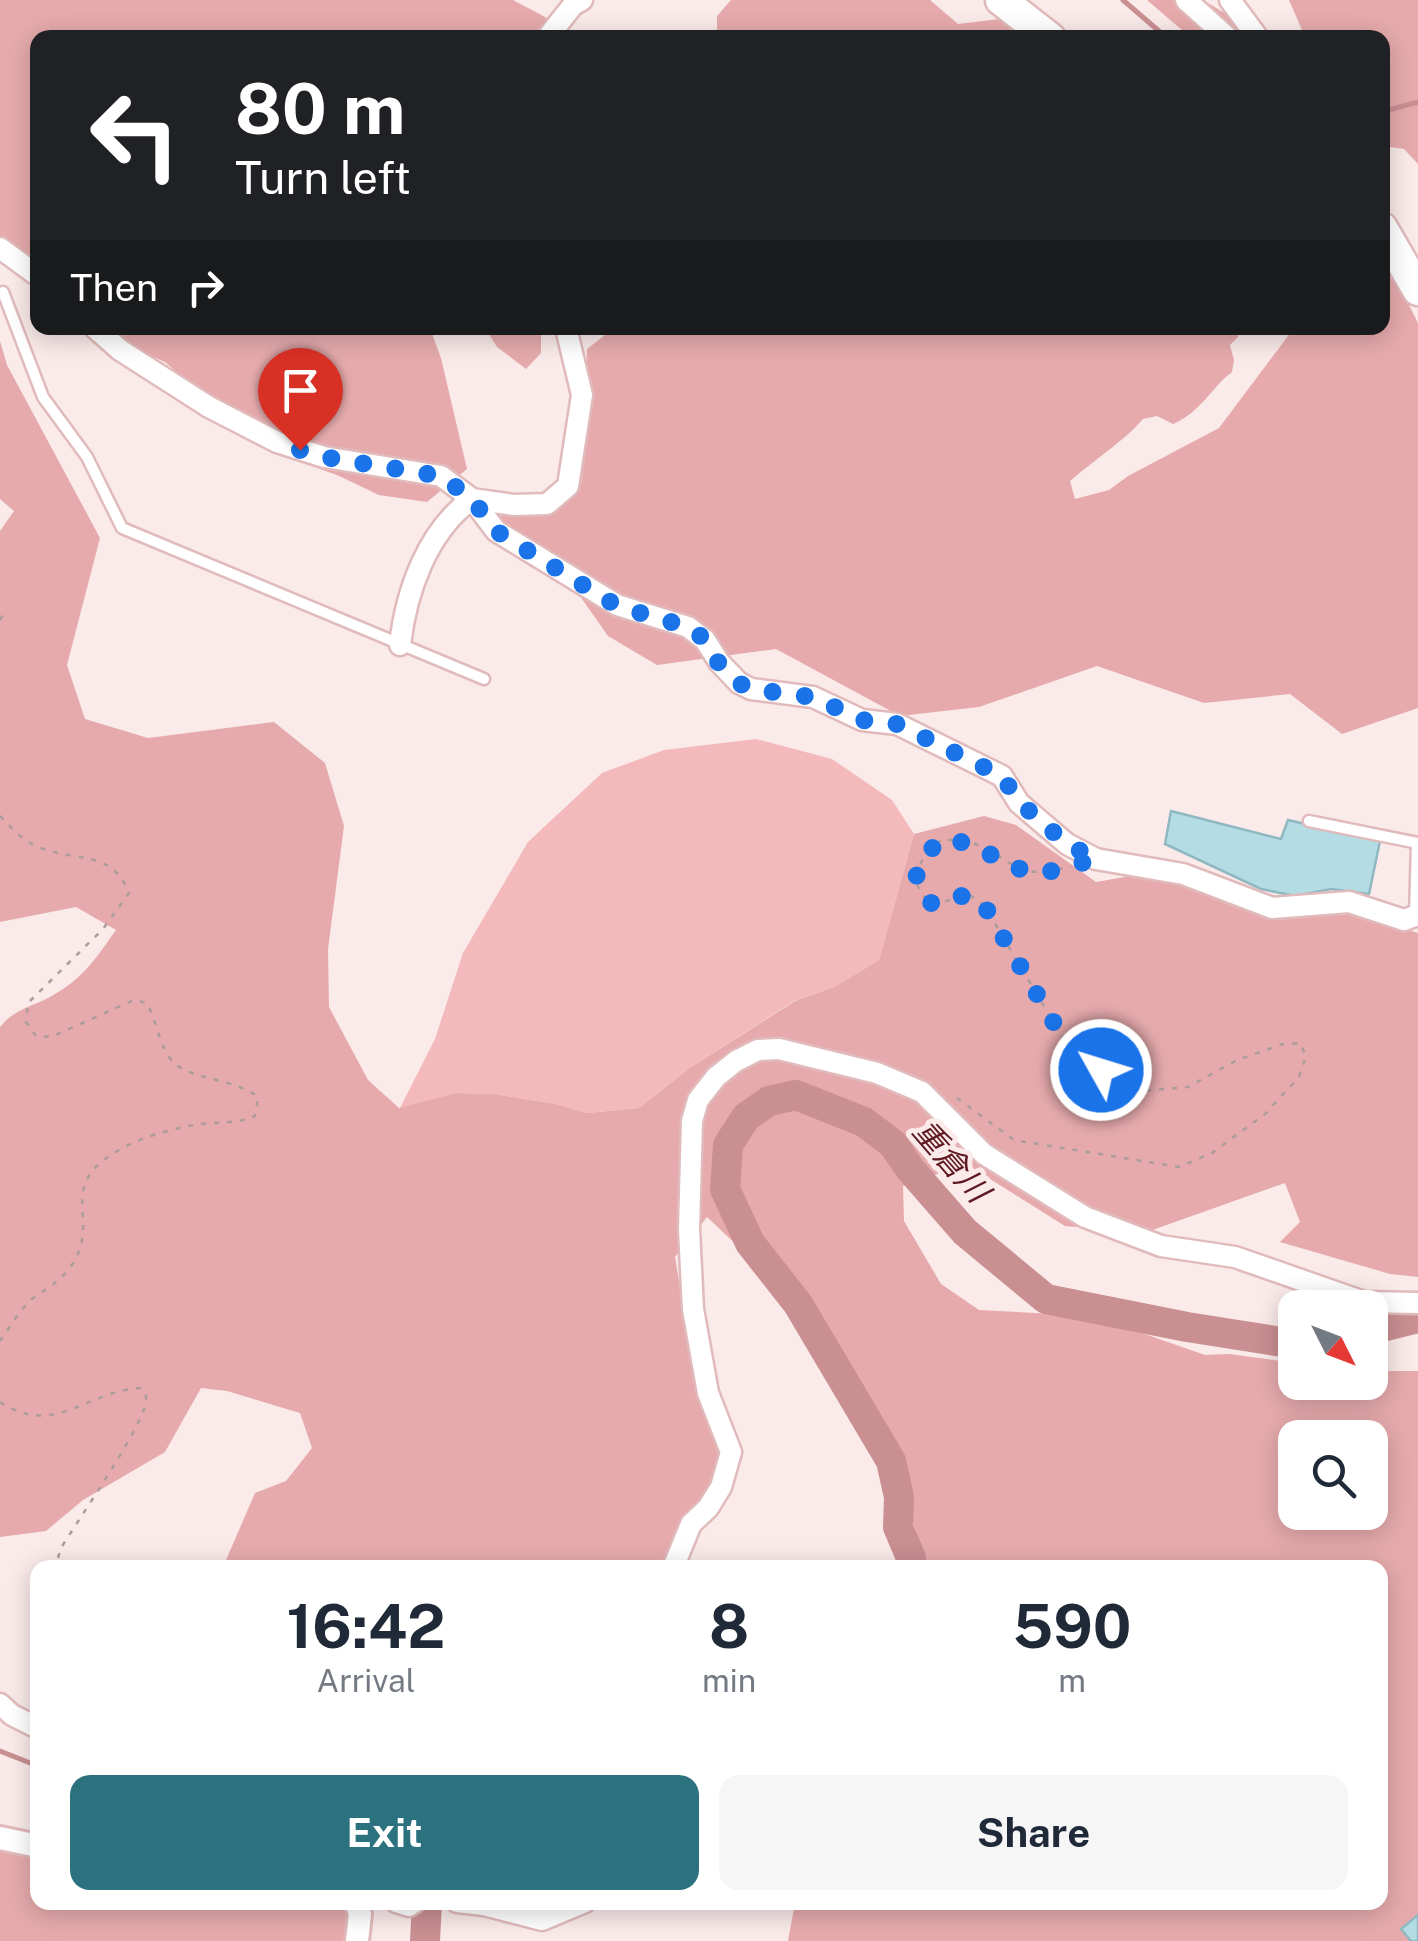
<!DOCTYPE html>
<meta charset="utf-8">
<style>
:root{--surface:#fff;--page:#f6f6f7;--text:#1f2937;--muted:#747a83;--accent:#2b727e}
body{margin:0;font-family:"Public Sans","Noto Sans JP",sans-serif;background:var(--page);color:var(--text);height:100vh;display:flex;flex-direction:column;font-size:38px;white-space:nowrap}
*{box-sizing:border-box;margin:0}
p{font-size:32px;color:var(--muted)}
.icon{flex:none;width:55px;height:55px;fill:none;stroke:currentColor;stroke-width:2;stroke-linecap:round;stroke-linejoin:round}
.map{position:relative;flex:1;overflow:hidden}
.details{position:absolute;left:30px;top:1560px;width:1358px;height:350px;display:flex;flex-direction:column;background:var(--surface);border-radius:20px;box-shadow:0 5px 25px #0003}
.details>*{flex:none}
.banner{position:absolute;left:30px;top:30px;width:1360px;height:305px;border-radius:20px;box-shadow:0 5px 25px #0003;background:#202124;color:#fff;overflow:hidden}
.needle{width:65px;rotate:132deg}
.fabs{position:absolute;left:1278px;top:1290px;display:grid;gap:20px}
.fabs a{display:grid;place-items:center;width:110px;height:110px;border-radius:20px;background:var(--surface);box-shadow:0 5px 25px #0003;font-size:50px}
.pin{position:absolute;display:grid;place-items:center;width:85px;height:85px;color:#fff;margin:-102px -42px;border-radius:50% 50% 50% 0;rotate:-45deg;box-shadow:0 0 10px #0007}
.pin .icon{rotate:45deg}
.me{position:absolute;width:110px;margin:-55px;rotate:309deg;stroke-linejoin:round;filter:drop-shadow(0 0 8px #0008)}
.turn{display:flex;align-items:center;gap:35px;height:210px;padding:0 40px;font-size:45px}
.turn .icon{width:130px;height:130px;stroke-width:2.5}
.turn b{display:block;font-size:70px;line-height:85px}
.then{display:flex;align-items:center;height:95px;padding:0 40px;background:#0003;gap:20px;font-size:38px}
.eta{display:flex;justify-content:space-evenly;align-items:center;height:170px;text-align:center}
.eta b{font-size:60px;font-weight:700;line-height:70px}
.primary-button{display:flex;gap:20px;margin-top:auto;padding:20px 40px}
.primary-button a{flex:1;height:115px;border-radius:20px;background:var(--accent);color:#fff;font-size:40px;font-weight:700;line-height:115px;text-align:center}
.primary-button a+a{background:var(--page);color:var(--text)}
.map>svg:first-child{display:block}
.green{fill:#f3b9bb}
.forest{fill:#e6aaac;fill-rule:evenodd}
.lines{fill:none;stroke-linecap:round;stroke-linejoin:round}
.stream{stroke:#c98f91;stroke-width:5}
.river{stroke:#c98f91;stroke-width:30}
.building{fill:#b3dce4;stroke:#8fb8c0;stroke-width:2.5}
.service-casing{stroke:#e1babb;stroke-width:15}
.minor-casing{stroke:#e1babb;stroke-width:25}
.tertiary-casing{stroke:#e1babb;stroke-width:28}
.primary-casing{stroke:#e1babb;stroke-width:35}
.path{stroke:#ac9c9c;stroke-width:2.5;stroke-dasharray:5 8;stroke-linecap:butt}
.service{stroke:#fff;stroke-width:10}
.minor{stroke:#fff;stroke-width:20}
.tertiary{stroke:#fff;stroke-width:22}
.primary{stroke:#fff;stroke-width:30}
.route{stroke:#1a73e8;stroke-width:18;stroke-dasharray:0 32.4}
.labels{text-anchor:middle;stroke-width:10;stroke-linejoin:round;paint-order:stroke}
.water-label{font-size:32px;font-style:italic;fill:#5f1923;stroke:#faeaea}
</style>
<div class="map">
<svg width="1418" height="1941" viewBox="0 0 1418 1941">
<rect width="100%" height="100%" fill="#faeaea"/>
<!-- green -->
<path class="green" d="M756 739 832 759 892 800 914 834 879 960 836 986 794 1001 691 1067 639 1108 587 1113 556 1104 494 1094 455 1093 400 1108 435 1039 463 953 528 842 602 773 664 750Z"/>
<!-- forest -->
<g class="forest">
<path d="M0 0H513L545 17 566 37 38 38 37 274 0 247Z"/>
<path d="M731 0H930L958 24 999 19 1022 37H717V16Z"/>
<path d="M1147 0H1203L1264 37H1190Z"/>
<path d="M1289 0H1418V164L1404 149 1383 146 1382 38 1305 37Z"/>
<path d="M1383 262 1402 291 1418 323V708L1342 734 1290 694 1204 703 1097 666 979 707 900 716 776 649 657 665 608 636 561 569 489 517 542 512 582 481 587 349 614 328H1240L1238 337 1230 345 1234 360 1232 372C1210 389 1201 412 1173 424L1157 416 1143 419C1122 443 1095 459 1070 481L1075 499 1109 490 1128 476 1219 428 1294 328H1382Z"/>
<path d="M98 328H430L441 358 467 469 427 502 379 495 337 475 292 459 250 437 165 362 121 343Z"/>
<path d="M485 328H541V353L526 369 497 347Z"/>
<path d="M0 341 7 365 100 538 67 665 85 719 148 738 274 722 325 763 344 826 328 949 329 1007 368 1080 399 1108 455 1093 494 1094 556 1104 587 1113 639 1108 691 1067 795 1001 836 986 879 960 914 834 984 816 1016 825 1096 882 1176 868 1259 903 1354 912 1418 933V1277L1390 1274 1280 1242 1300 1222 1285 1183 1144 1233 1065 1226 966 1164 903 1186 904 1221 941 1284 979 1310 1093 1316 1205 1355 1229 1354 1295 1363V1382H1370V1371H1418V1941H788L795 1903 1380 1902V1568L928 1567 891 1457 866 1404 838 1364 780 1302 746 1254 707 1217 675 1257 690 1347 731 1430 699 1511 669 1567H223L255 1493 286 1481 312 1448 300 1413 227 1391 201 1388 165 1452 83 1500 46 1531 0 1537V1027C16 1007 34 1007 55 994 82 979 98 956 116 930L76 907 0 922V531L14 511 0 499ZM1295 1438H1370V1512H1295Z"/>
<path d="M0 1848 37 1850 38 1902 345 1903 350 1941H0Z"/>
</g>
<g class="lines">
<!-- stream -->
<g class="stream">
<path d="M1123 0 1167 38"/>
<path d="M1382 112 1418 102"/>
<path d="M0 1751 38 1766"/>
</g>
<!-- river -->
<g class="river">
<path d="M1370 1330 1418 1318"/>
<path d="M910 1568 911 1558 898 1527 899 1497 891 1461 798 1304 750 1243 725 1189 728 1145 746 1117 769 1101 796 1095 864 1122 893 1144 910 1169 965 1232 1046 1299 1187 1327 1295 1344"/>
<path d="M425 1941 427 1902"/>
</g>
</g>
<!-- building -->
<g class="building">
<path d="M1171 811 1281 839 1288 820 1380 841 1369 894 1331 889 1295 896 1261 889 1165 844Z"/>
<path d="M1418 1915V1941H1411L1401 1929Z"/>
</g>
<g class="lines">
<!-- service casing -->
<g class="service-casing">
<g id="service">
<path d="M3 292 43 397 87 457 122 528 484 679"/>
<path d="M1309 821 1418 843"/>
<path d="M1415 916 1417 844"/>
</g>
</g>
<!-- minor casing -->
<g class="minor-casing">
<g id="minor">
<path d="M1186 0 1228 38"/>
<path d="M1230 0 1258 38"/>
<path d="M547 38 573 5 582 0"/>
<path d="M0 248 38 276"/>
<path d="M95 328 120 350 209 407 277 442 324 457 441 476 472 499 496 531 617 605 688 627 705 640 719 662 739 683 751 689 813 697 862 720 897 724 1002 776 1019 803 1067 844 1096 859 1183 874 1272 908 1349 902 1404 920 1418 915"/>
<path d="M400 645C406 592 427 531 472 499L514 505 547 504 568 486 582 395 566 328"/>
<path d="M673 1568 691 1524 708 1508 721 1487 731 1452 708 1393 693 1309 689 1229 692 1121 698 1100 716 1077 736 1061 758 1050 779 1049 877 1073 922 1092 984 1154 1085 1217 1161 1246 1235 1257 1364 1302 1418 1303"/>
<path d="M0 1704 12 1715 38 1728"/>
<path d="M396 1902 409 1906 415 1902"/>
<path d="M457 1902 484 1905 542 1920 585 1902"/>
</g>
</g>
<!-- tertiary casing -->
<g class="tertiary-casing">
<g id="tertiary">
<path d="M0 1838 38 1846"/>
<path d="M356 1902 360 1914 357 1941"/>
</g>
</g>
<!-- primary casing -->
<g class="primary-casing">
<g id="primary">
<path d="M1001 0 1050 38"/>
<path d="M1382 228 1418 290"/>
</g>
</g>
<!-- path -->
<g class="path">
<path d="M0 620 6 609"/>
<path d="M0 816C11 827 22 840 36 846 73 863 112 848 129 893L103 929 28 1003 26 1022 36 1036 51 1037 134 1000 147 1003C156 1020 160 1049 174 1063 193 1080 233 1078 258 1097L255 1116C235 1125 216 1121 194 1125 178 1128 158 1133 142 1139 40 1182 109 1216 69 1269 59 1282 46 1289 33 1298 20 1309 10 1327 0 1341"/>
<path d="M957 1098 1014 1140 1179 1167 1212 1153 1265 1114 1299 1077 1306 1056 1300 1043 1283 1044 1237 1060 1188 1087 1141 1091 1070 1050 984 905 968 894 934 905C903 883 918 858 943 839 953 841 965 840 975 844 1019 862 1015 882 1071 866"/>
<path d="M0 1402C55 1438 86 1391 140 1388 145 1394 147 1394 146 1402 142 1428 78 1520 61 1548L55 1568"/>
</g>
<!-- service -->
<use href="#service" class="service"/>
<!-- minor -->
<use href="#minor" class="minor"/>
<!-- tertiary -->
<use href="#tertiary" class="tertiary"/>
<!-- primary -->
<use href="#primary" class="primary"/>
</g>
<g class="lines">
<!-- route -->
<path class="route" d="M300 450 324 457 441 476 472 499 496 531 617 606 688 627 706 640 718 662 739 683 750 689 813 697 862 720 897 724 1002 776 1019 802 1067 844 1096 859 1052 871 1033 873 1008 865 973 844 943 839C918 858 903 883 934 905L968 894 984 905 1070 1050 1101 1070"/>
</g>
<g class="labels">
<!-- water labels -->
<g class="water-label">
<text transform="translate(951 1161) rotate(49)" y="11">重倉川</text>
</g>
</g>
</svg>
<div class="fabs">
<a><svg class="needle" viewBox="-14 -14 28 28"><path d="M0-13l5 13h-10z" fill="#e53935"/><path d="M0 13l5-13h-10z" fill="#747a83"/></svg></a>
<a><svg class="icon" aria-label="search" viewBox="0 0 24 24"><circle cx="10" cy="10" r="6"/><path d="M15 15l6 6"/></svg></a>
</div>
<div class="pin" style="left:300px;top:450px;background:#d93025"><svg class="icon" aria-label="arrive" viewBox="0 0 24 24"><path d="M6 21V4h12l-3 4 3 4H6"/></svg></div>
<svg class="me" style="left:1101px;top:1070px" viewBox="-20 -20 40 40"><circle r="17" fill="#1a73e8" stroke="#fff" stroke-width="3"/><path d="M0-11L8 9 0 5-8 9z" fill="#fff"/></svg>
<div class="banner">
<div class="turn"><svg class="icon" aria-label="left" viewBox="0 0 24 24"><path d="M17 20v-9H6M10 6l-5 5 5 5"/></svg><div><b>80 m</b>Turn left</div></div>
<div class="then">Then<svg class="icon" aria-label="right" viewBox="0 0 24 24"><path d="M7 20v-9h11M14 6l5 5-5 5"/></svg></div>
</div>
<section class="details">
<div class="eta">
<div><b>16:42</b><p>Arrival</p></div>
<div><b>8</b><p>min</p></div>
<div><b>590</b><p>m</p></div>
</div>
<div class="primary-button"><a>Exit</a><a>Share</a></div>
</section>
</div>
